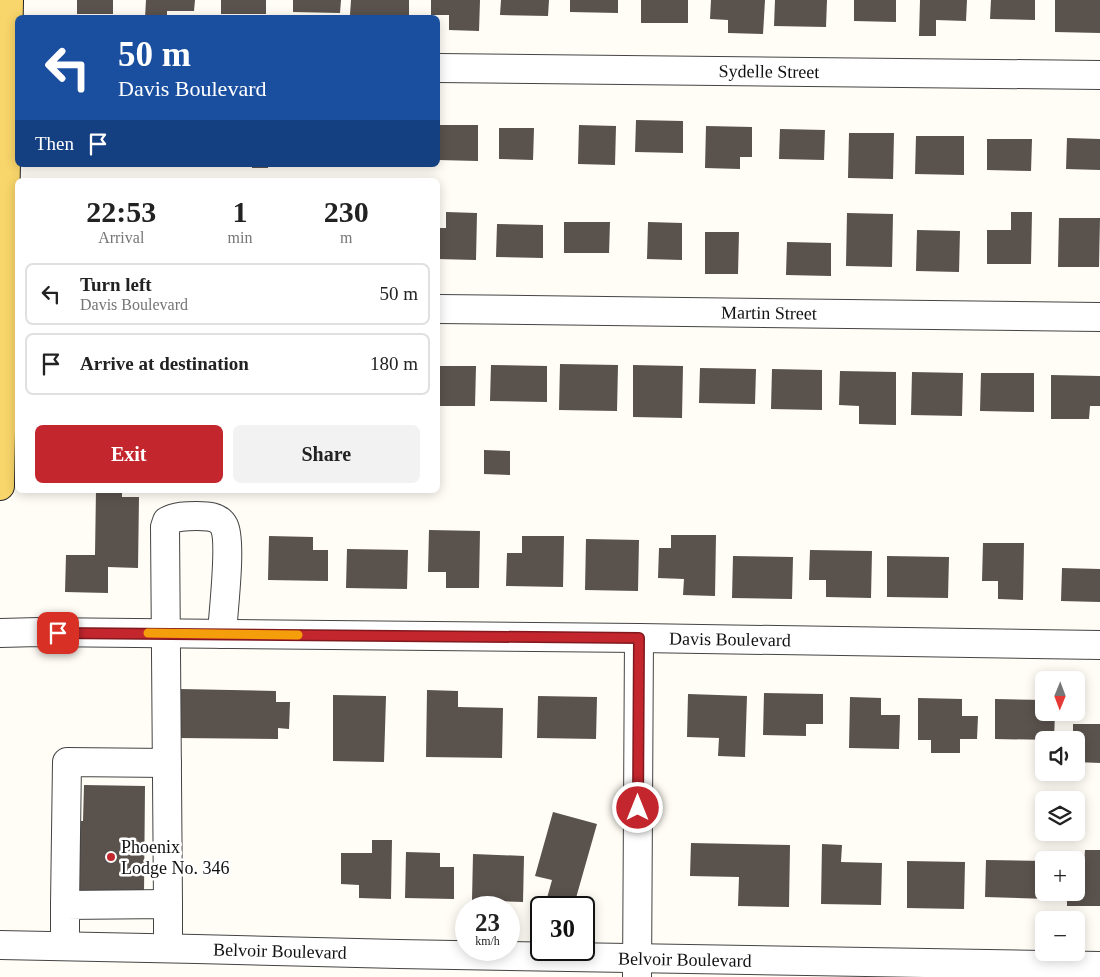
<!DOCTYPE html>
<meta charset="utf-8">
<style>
:root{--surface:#fff;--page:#f2f2f2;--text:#222;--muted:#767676;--line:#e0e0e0;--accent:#c4262e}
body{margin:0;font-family:"Times New Roman",serif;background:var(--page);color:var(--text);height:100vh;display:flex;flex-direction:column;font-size:19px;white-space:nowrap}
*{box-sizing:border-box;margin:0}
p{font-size:16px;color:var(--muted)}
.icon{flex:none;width:28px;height:28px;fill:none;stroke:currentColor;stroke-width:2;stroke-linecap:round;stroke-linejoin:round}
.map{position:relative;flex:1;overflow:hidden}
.panel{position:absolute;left:15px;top:178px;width:425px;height:315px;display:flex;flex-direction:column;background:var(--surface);border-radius:8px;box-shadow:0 2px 12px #0003}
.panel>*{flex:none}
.guide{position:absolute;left:15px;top:15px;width:425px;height:152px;border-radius:8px;box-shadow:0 2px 12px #0003;background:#1a4fa0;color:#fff;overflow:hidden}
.needle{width:32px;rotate:181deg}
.fabs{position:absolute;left:1035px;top:671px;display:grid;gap:10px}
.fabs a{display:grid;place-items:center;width:50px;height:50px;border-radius:8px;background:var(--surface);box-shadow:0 2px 12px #0003;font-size:25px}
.speed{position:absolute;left:455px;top:896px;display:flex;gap:10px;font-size:25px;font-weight:700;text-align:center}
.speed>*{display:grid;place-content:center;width:65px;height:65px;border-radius:50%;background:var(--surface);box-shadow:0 2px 12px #0003;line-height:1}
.speed small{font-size:12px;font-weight:400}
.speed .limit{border:2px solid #111;border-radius:8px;background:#fff;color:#111}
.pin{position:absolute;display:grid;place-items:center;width:42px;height:42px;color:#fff;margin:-21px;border-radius:10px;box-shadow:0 2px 8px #0006}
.me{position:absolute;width:55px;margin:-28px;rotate:0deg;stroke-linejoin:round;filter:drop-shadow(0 0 4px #0008)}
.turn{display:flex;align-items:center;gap:18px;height:105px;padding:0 20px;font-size:22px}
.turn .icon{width:65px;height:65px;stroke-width:2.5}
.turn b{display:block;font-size:35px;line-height:42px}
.then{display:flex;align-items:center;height:48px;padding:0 20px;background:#0003;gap:10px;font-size:19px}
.eta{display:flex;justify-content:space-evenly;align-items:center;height:85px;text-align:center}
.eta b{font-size:30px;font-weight:800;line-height:35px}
.cta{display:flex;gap:10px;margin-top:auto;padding:10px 20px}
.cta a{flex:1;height:58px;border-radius:8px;background:var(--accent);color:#fff;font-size:20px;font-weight:800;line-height:58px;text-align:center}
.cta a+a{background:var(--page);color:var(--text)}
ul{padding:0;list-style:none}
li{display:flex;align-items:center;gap:15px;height:62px;margin:0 10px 8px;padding:0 10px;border:2px solid var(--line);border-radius:8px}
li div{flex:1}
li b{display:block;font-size:19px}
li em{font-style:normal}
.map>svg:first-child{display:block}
.building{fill:#5a524d}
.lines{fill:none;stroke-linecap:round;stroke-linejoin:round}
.minor-casing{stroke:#444;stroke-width:30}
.major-casing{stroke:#222;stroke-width:30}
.minor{stroke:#fff;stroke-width:28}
.major{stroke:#f9d66b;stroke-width:28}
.route-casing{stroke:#7f191e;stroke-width:12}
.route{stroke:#c4262e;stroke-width:9}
.slow{stroke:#f59e0b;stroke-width:9}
.poi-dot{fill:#c4262e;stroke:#fff;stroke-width:2}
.labels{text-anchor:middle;stroke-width:5;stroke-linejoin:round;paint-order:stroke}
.street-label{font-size:18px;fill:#111;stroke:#fff}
.poi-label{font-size:18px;fill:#111;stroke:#fff;text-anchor:start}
</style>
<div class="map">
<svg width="1100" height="977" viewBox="0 0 1100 977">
<rect width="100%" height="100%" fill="#fffdf5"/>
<!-- building -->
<g class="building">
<rect x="77" y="0" width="36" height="14"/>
<path d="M146 0H195L194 11H167V18H145Z"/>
<rect x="221" y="0" width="45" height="14"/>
<path d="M293 0H341L340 13 293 12Z"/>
<path d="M351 0H409V16L350 15Z"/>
<path d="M431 0H480L479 31 449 30V15H431Z"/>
<path d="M501 0H549L548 16 500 15Z"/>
<path d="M570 0H618V13L570 12Z"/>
<rect x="641" y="0" width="47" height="23"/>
<path d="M711 0H765L763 34 728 33V20L710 19Z"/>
<path d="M775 0H827L826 27 774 26Z"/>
<path d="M854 0H896V22L854 21Z"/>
<path d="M920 0H967L966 21 936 20V36H919Z"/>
<path d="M991 0H1035V20L990 19Z"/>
<path d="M1055 0H1100V33L1055 32Z"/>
<path d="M636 120 683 121V153L635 152Z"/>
<path d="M438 125H478V161L438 160Z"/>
<path d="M579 125 616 126 615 165 578 164Z"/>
<path d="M706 126 752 127V157H740V169L705 168Z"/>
<path d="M499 128H534L533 160 499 159Z"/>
<path d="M780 129 825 130 824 160 779 159Z"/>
<path d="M849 133H894L893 179 848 178Z"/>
<path d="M916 136H964V175L915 174Z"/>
<path d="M1067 138 1100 139V170L1066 169Z"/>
<path d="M987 139H1032L1031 171 987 170Z"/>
<rect x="252" y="165" width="16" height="3"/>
<path d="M446 212 477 213 476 260 438 259V228H446Z"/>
<path d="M1011 212H1032L1031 264H987V230H1011Z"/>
<path d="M847 213 893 214 892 267 846 266Z"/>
<path d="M1059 218H1100L1099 267H1058Z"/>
<path d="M564 222H610L609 253H564Z"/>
<path d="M648 222 682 223V260L647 259Z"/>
<path d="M497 224 543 225V258L496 257Z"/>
<path d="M917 230 960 231 959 272 916 271Z"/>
<path d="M705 232H739L738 274H705Z"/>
<path d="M787 242 831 243V276L786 275Z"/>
<path d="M560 364 618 365 617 411 559 410Z"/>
<path d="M491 365 547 366V402L490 401Z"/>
<path d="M633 365 683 366 682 418 633 417Z"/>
<path d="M438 366H476L475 406H438Z"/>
<path d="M700 368 756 369 755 404 699 403Z"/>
<path d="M772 369 822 370V410L771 409Z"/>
<path d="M840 371 896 372V425L859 424V406L839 405Z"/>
<path d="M912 372 963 373 962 416 911 415Z"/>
<path d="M981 373H1034V412L980 411Z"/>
<path d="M1051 375 1100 376V406H1090L1089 419H1051Z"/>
<path d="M484 450 510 451V475L484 474Z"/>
<path d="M96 490H122V497H139L138 568 108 567V593L65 592 66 555H95Z"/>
<path d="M429 530 480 531 479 588H446V572H428Z"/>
<path d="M671 535H716L715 596 683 595 684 579 658 578 659 548H671Z"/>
<path d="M269 536 313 537V550H328V581L268 580Z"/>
<path d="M522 536H564L563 587 506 586 507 553H522Z"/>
<path d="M586 539 639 540 638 591 585 590Z"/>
<path d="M983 543H1024L1023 600 998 599V581H982Z"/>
<path d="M347 549 408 550 407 589 346 588Z"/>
<path d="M810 550 872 551 871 598 826 597V580H809Z"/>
<path d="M733 556 793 557 792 599 732 598Z"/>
<path d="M887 556 949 557 948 598 887 597Z"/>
<path d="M1062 568 1100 569V602L1061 601Z"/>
<path d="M180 689 276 691V702H290L289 729 278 728V739L179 738Z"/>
<path d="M427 690 458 691V707L503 708 502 758 426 757Z"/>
<path d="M764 693 823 694V724H806V736L763 735Z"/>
<path d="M688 694 747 696 745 757 718 756 719 738 687 737Z"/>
<path d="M333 695 386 696 384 762 333 761Z"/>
<path d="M538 696 597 697 596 739 537 738Z"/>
<path d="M850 697 881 698V715H900L899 749 849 748Z"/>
<path d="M918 698 962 699V716H978L977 739H960V753H931V740H918Z"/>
<path d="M995 699 1044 700V712H1055L1054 740 995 739Z"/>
<path d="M1073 724H1100V763L1076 762V740H1073Z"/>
<path d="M84 785 145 786 144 894 78 893 79 821H83Z"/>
<path d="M553 812 597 824 574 905 547 898 552 880 535 876Z"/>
<path d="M372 840H392L391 899 359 898V885L341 884V853H372Z"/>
<path d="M691 843 790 845 789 907 738 906 739 877 690 876Z"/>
<path d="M822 844 842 845 841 862 882 863 881 905 821 904Z"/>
<path d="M1085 850H1100V906H1067V892H1076V866H1084Z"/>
<path d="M406 852 440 853V867H454V899L405 898Z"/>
<path d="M473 854 524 856 523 902 472 900Z"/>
<path d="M986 860 1044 861V892H1049V899L985 897Z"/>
<path d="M907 861 965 862 964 909 907 908Z"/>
</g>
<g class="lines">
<!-- minor casing -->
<g class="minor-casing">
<g id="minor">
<path id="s1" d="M438 68 1100 75"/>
<path id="s2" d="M438 309 1100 317"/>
<path id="s3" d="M0 633 39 632 639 638 1100 645"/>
<path d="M168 904 165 527 167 521C176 516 186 516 197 516 207 516 219 516 224 526 232 542 223 613 222 634"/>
<path d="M65 905 67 762 167 763"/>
<path id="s4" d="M0 945C133 947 265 951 398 954 632 959 866 963 1100 966"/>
<path d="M65 946V905L168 904V948"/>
<path d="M637 977 639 638"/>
</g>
</g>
<!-- major casing -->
<g class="major-casing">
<path id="major" d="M0 486 9 0"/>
</g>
<!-- minor -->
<use href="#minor" class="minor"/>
<!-- major -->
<use href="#major" class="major"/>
</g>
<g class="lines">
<!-- route casing -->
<g class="route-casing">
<path id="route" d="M58 633 639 638 638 808"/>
</g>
<!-- route -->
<use href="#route" class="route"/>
<!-- slow -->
<path class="slow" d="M148 633 298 635"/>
</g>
<!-- markers -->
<circle class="poi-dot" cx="111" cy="857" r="5"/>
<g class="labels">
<!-- street labels -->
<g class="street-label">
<text dy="6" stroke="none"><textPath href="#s1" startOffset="331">Sydelle Street</textPath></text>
<text dy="6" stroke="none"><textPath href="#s2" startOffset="331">Martin Street</textPath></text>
<text dy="6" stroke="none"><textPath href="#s3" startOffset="730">Davis Boulevard</textPath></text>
<text dy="6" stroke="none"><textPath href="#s4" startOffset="280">Belvoir Boulevard</textPath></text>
<text dy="6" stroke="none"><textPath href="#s4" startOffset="685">Belvoir Boulevard</textPath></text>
</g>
<!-- poi labels -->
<g class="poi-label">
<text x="121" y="853">Phoenix<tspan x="121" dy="21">Lodge No. 346</tspan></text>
</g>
</g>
</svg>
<div class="fabs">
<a><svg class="needle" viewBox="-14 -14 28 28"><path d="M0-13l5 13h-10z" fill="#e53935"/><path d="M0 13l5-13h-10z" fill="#767676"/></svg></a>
<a><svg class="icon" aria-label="sound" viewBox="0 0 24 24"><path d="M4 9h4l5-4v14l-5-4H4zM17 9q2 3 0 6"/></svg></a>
<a><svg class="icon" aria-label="layers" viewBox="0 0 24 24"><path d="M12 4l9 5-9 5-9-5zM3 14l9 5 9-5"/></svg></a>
<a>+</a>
<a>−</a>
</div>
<div class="speed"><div>23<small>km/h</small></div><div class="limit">30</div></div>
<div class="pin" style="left:58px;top:633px;background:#d93025"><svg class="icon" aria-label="arrive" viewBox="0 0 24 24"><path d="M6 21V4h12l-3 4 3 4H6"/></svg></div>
<svg class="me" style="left:638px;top:808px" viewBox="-20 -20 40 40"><circle r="17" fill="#c4262e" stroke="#fff" stroke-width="3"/><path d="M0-11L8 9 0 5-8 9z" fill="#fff"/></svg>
<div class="guide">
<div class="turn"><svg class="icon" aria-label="left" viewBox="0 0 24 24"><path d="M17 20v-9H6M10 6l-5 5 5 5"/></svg><div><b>50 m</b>Davis Boulevard</div></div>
<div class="then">Then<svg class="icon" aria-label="arrive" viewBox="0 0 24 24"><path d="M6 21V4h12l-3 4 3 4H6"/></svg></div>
</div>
<section class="panel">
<div class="eta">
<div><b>22:53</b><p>Arrival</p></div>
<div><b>1</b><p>min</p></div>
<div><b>230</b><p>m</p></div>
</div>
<ul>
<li><svg class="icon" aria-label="left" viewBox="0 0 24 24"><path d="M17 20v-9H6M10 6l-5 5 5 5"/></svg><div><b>Turn left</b><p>Davis Boulevard</p></div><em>50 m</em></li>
<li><svg class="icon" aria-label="arrive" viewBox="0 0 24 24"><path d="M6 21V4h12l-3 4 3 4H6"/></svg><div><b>Arrive at destination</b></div><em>180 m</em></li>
</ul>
<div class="cta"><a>Exit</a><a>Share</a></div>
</section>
</div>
